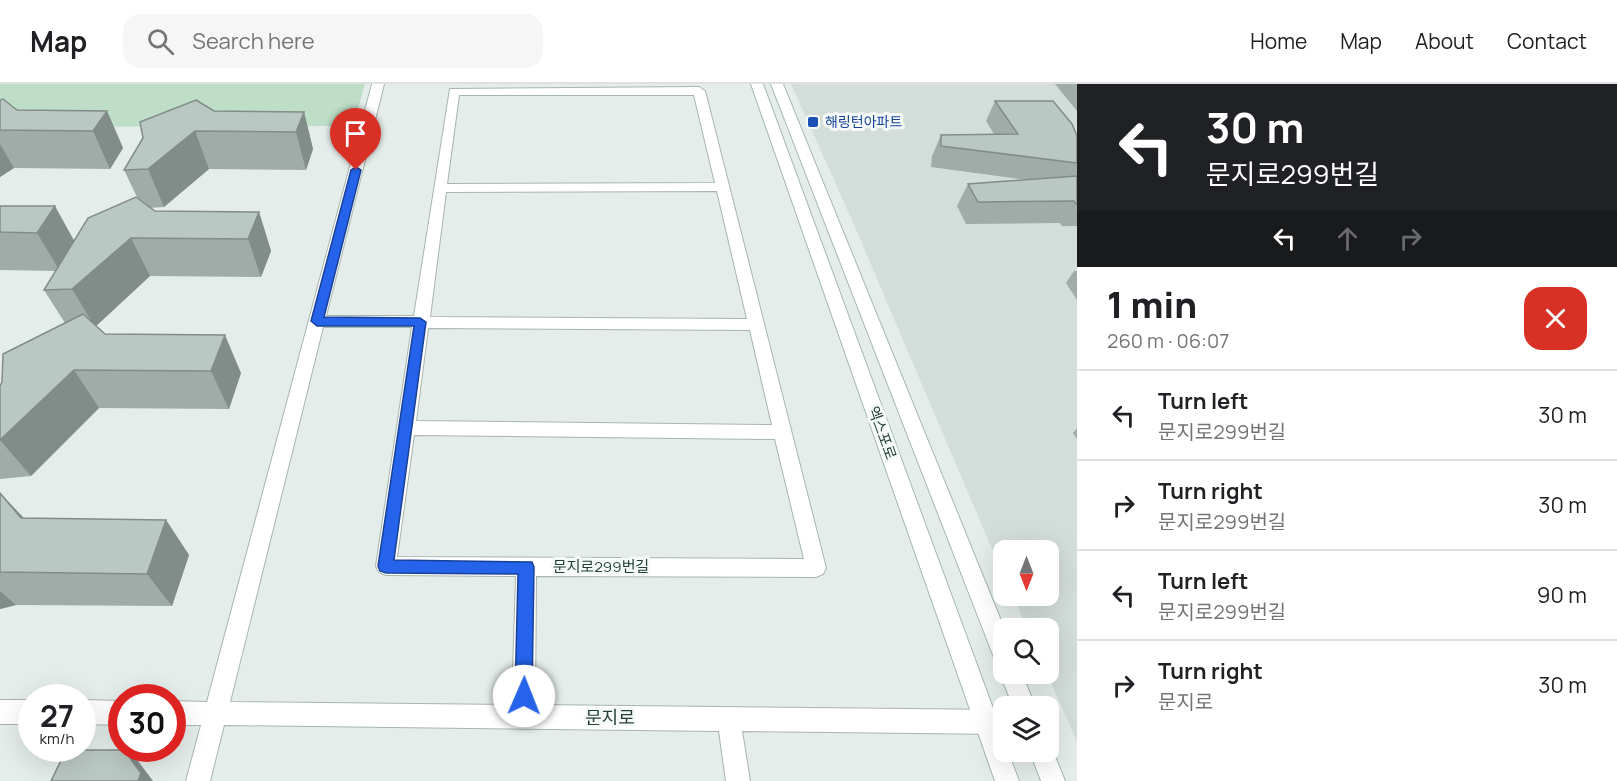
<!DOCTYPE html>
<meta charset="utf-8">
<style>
:root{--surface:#fff;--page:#f6f6f6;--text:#202124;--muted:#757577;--line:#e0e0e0}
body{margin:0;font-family:Manrope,"Noto Sans KR",sans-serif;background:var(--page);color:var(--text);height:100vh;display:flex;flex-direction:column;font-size:22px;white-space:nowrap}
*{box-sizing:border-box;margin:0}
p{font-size:20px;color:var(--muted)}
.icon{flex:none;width:33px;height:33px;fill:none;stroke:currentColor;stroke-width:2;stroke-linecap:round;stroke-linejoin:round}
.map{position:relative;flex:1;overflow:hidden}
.panel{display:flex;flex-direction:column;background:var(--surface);width:540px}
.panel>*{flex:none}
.banner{background:#202124;color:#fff;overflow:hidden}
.needle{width:39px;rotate:180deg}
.fabs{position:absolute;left:993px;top:456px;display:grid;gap:12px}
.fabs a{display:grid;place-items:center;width:66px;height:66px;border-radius:12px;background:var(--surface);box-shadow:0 6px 24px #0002;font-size:30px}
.speed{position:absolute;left:18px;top:600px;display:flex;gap:12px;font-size:30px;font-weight:700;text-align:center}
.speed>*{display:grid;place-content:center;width:78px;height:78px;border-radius:50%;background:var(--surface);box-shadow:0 6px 24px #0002;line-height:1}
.speed small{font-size:15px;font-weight:400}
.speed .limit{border:9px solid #d22;background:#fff;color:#111}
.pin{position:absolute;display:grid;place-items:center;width:51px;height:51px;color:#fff;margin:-62px -26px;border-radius:50% 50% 50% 0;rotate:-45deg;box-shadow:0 0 6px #0007}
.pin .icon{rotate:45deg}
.me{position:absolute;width:66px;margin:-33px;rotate:1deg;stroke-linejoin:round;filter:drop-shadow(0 0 4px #0008)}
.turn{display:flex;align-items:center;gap:21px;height:126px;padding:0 30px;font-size:27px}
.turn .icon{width:78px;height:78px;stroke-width:2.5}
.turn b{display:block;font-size:42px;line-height:51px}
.lanes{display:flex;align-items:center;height:57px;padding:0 30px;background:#0003;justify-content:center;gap:30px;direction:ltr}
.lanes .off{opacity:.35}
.round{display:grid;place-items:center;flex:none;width:63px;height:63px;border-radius:18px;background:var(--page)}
.head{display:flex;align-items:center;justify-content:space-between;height:102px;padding:0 30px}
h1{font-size:36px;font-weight:800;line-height:45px}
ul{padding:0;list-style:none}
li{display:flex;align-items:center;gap:18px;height:90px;padding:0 30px;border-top:2px solid var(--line)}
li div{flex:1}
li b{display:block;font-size:22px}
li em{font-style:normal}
header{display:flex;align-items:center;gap:36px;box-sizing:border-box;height:84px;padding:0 30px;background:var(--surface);border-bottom:2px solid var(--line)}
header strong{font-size:28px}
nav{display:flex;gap:33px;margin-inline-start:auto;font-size:21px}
.search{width:420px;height:54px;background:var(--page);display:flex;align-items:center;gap:15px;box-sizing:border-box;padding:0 21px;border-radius:18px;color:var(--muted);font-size:22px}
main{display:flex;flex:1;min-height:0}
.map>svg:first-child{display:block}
.built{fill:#d3ddd9}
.green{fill:#bedec8}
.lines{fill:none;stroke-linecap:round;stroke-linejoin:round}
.street-casing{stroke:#a7b5b1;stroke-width:2}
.secondary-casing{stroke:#a3b9b2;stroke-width:2}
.street{fill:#fff;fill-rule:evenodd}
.secondary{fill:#fff;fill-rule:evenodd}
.wall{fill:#a0aca8}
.shaded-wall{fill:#828c88}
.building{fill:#bac8c3;stroke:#828c88;stroke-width:1.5}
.route{fill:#2563eb;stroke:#184099;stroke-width:1.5}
.transit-dot{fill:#1a4fb4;stroke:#f5faf8;stroke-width:2}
.labels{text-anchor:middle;stroke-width:6;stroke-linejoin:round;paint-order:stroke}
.far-transit-label{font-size:14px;fill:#164399;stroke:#f5faf8;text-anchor:start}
.street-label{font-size:15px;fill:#243f39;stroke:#f5faf8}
.near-street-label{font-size:18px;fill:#243f39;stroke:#f5faf8}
</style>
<header>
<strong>Map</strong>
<div class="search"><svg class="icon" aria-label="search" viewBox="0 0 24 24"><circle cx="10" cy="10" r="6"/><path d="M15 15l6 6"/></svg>Search here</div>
<nav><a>Home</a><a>Map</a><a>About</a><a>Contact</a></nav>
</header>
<main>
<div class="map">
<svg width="1077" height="697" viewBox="0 0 1077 697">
<rect width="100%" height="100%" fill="#e5edea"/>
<!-- built -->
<path class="built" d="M791 0H1077V658L1047 590 1048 544H1027L1013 512H1048V466H1004L1003 491 855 143Z"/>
<!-- green -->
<path class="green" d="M0 0H365L353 42 0 43Z"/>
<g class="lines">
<!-- street casing -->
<g class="street-casing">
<g id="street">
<path d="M372 0H384L326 232H414L450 5 699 3 705 7 826 484 823 490 816 493 536 492 535 621 1004 626V650L742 647 750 697H726L719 647 224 641 210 697H186L201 641H172V617L207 618ZM459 11H694L715 99 447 100ZM717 107 747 235 430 233 446 108ZM323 243H412L376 482 379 488 386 491 516 492 512 621 230 618ZM428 244 750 246 772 341 416 337ZM414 351 775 355 804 475 397 473Z"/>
<rect x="0" y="616" width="32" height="24"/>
<path d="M82 616 122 617V641L82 640Z"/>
</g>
</g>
<!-- secondary casing -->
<g class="secondary-casing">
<g id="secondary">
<path d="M751 0H763L1004 654V668H1008L1019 697H995Z"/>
<path d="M771 0H783L1004 544V581L996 578 993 571Z"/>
<path d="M1004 582V590H1022L1035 622H1013L1000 590Z"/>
<path d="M1048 659 1050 660 1065 697H1041L1030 668H1048Z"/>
</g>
</g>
<!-- street -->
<use href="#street" class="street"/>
<!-- secondary -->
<use href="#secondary" class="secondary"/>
</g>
<!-- wall -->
<g class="wall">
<path d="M1055 0H1077V27Z"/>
<path d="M0 16 17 26 107 27 123 64 110 85 14 84 0 93Z"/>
<path d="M995 17 1077 52V142H1062L1060 139 966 140 957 122 968 100 1027 96 931 83 932 72 941 51 994 50 986 37Z"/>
<path d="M214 27 304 28 313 65 306 86 209 85 164 123 150 124 155 127 259 128 271 167 261 193 150 192 96 242 105 250 241 289 229 325 99 324 31 392 0 395V356L65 239 44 206 56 187 0 186V122L74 156 137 113 124 86Z"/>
<path d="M1074 187H1077V216L1066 199Z"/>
<path d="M1077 344V355L1073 349Z"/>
<path d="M0 409 24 434 166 436 189 471 172 522 16 521 0 525Z"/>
</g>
<!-- shaded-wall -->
<g class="shaded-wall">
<path d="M107 27 123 64 110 85 93 47Z"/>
<path d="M304 28 313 65 306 86 296 48Z"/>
<path d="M195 47 209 85 164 123 148 85Z"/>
<path d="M0 60 14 84 0 93Z"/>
<path d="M55 122 76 160 60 187 37 149Z"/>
<path d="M259 128 271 167 261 193 248 155Z"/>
<path d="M131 154 150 192 95 243 72 205Z"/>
<path d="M225 251 241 289 229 325 211 287Z"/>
<path d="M74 286 99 324 31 392 0 356Z"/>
<path d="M0 409 30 441 21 434Z"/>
<path d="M166 436 189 471 172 522 147 490Z"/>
<path d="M0 507 16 521 0 525Z"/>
<path d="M124 666 138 677 153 697H138Z"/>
</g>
<!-- building -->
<g class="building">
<path d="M3 15 17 26 107 27 93 47 0 46V16Z"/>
<path d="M196 16 214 27 304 28 296 48 195 47 148 85 124 86 143 54 140 38Z"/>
<path d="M995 17H1053L1072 40 1077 52V79L941 62V51L1018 50Z"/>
<path d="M1077 92V120H1076L1074 117 978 118 968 100Z"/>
<path d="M136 113 155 127 259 128 248 155 131 154 72 205 44 206 88 134Z"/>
<path d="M0 122H55L37 149 0 148Z"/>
<path d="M83 230 105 250 225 251 211 287 74 286 0 356V302L2 298 3 270Z"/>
<path d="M0 409 21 434 166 436 147 490 0 488Z"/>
<path d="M66 666H124L141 689 138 697H51Z"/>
</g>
<!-- route -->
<path class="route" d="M356 83 361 86 324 233 420 234 426 238 394 476 532 478 534 483 532 612 530 618 524 621 518 618 515 612 518 490 386 489 380 487 378 482 414 242H317L311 237 351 86Z"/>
<!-- markers -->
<rect class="transit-dot" x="807" y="32" width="12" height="12" rx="3"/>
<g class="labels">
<!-- far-transit labels -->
<g class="far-transit-label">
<text x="825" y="43">해링턴아파트</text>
</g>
<!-- street labels -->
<g class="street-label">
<text transform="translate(882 349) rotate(70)" y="5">엑스포로</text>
<text x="601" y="488">문지로299번길</text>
</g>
<!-- near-street labels -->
<g class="near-street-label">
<text x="610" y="640">문지로</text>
</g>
</g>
</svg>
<div class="fabs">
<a><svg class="needle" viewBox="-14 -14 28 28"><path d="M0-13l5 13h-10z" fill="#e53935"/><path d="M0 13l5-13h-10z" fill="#757577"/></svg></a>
<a><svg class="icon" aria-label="search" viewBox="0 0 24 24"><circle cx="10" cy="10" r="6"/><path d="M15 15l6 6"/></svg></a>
<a><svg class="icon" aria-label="layers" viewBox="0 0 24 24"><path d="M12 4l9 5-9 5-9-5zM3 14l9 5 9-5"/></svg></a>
</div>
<div class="speed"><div>27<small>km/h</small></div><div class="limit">30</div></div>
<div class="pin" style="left:356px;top:86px;background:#d93025"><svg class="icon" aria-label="arrive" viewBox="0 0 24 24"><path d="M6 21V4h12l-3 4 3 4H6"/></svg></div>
<svg class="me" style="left:524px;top:612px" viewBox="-20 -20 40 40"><circle r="19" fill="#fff"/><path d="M0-13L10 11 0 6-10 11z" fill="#2563eb"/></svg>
</div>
<section class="panel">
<div class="banner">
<div class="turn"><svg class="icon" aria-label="left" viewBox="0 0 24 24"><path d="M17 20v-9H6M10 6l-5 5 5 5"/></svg><div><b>30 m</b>문지로299번길</div></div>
<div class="lanes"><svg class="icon" aria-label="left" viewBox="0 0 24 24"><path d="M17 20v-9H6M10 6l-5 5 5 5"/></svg><svg class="icon off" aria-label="ahead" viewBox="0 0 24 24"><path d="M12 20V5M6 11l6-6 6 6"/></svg><svg class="icon off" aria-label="right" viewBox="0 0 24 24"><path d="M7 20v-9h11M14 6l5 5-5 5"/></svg></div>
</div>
<div class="head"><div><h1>1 min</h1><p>260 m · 06:07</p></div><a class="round" style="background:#d93025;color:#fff"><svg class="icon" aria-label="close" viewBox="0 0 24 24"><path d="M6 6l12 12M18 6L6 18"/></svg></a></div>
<ul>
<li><svg class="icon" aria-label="left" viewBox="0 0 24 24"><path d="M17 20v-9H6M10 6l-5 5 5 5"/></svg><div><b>Turn left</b><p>문지로299번길</p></div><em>30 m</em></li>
<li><svg class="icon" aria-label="right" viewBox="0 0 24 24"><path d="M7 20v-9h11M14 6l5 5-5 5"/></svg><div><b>Turn right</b><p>문지로299번길</p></div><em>30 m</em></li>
<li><svg class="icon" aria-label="left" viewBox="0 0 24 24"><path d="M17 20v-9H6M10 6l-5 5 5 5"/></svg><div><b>Turn left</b><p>문지로299번길</p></div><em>90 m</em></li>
<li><svg class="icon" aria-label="right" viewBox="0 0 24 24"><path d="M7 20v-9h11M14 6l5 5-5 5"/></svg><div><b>Turn right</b><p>문지로</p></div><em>30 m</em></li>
</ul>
</section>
</main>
